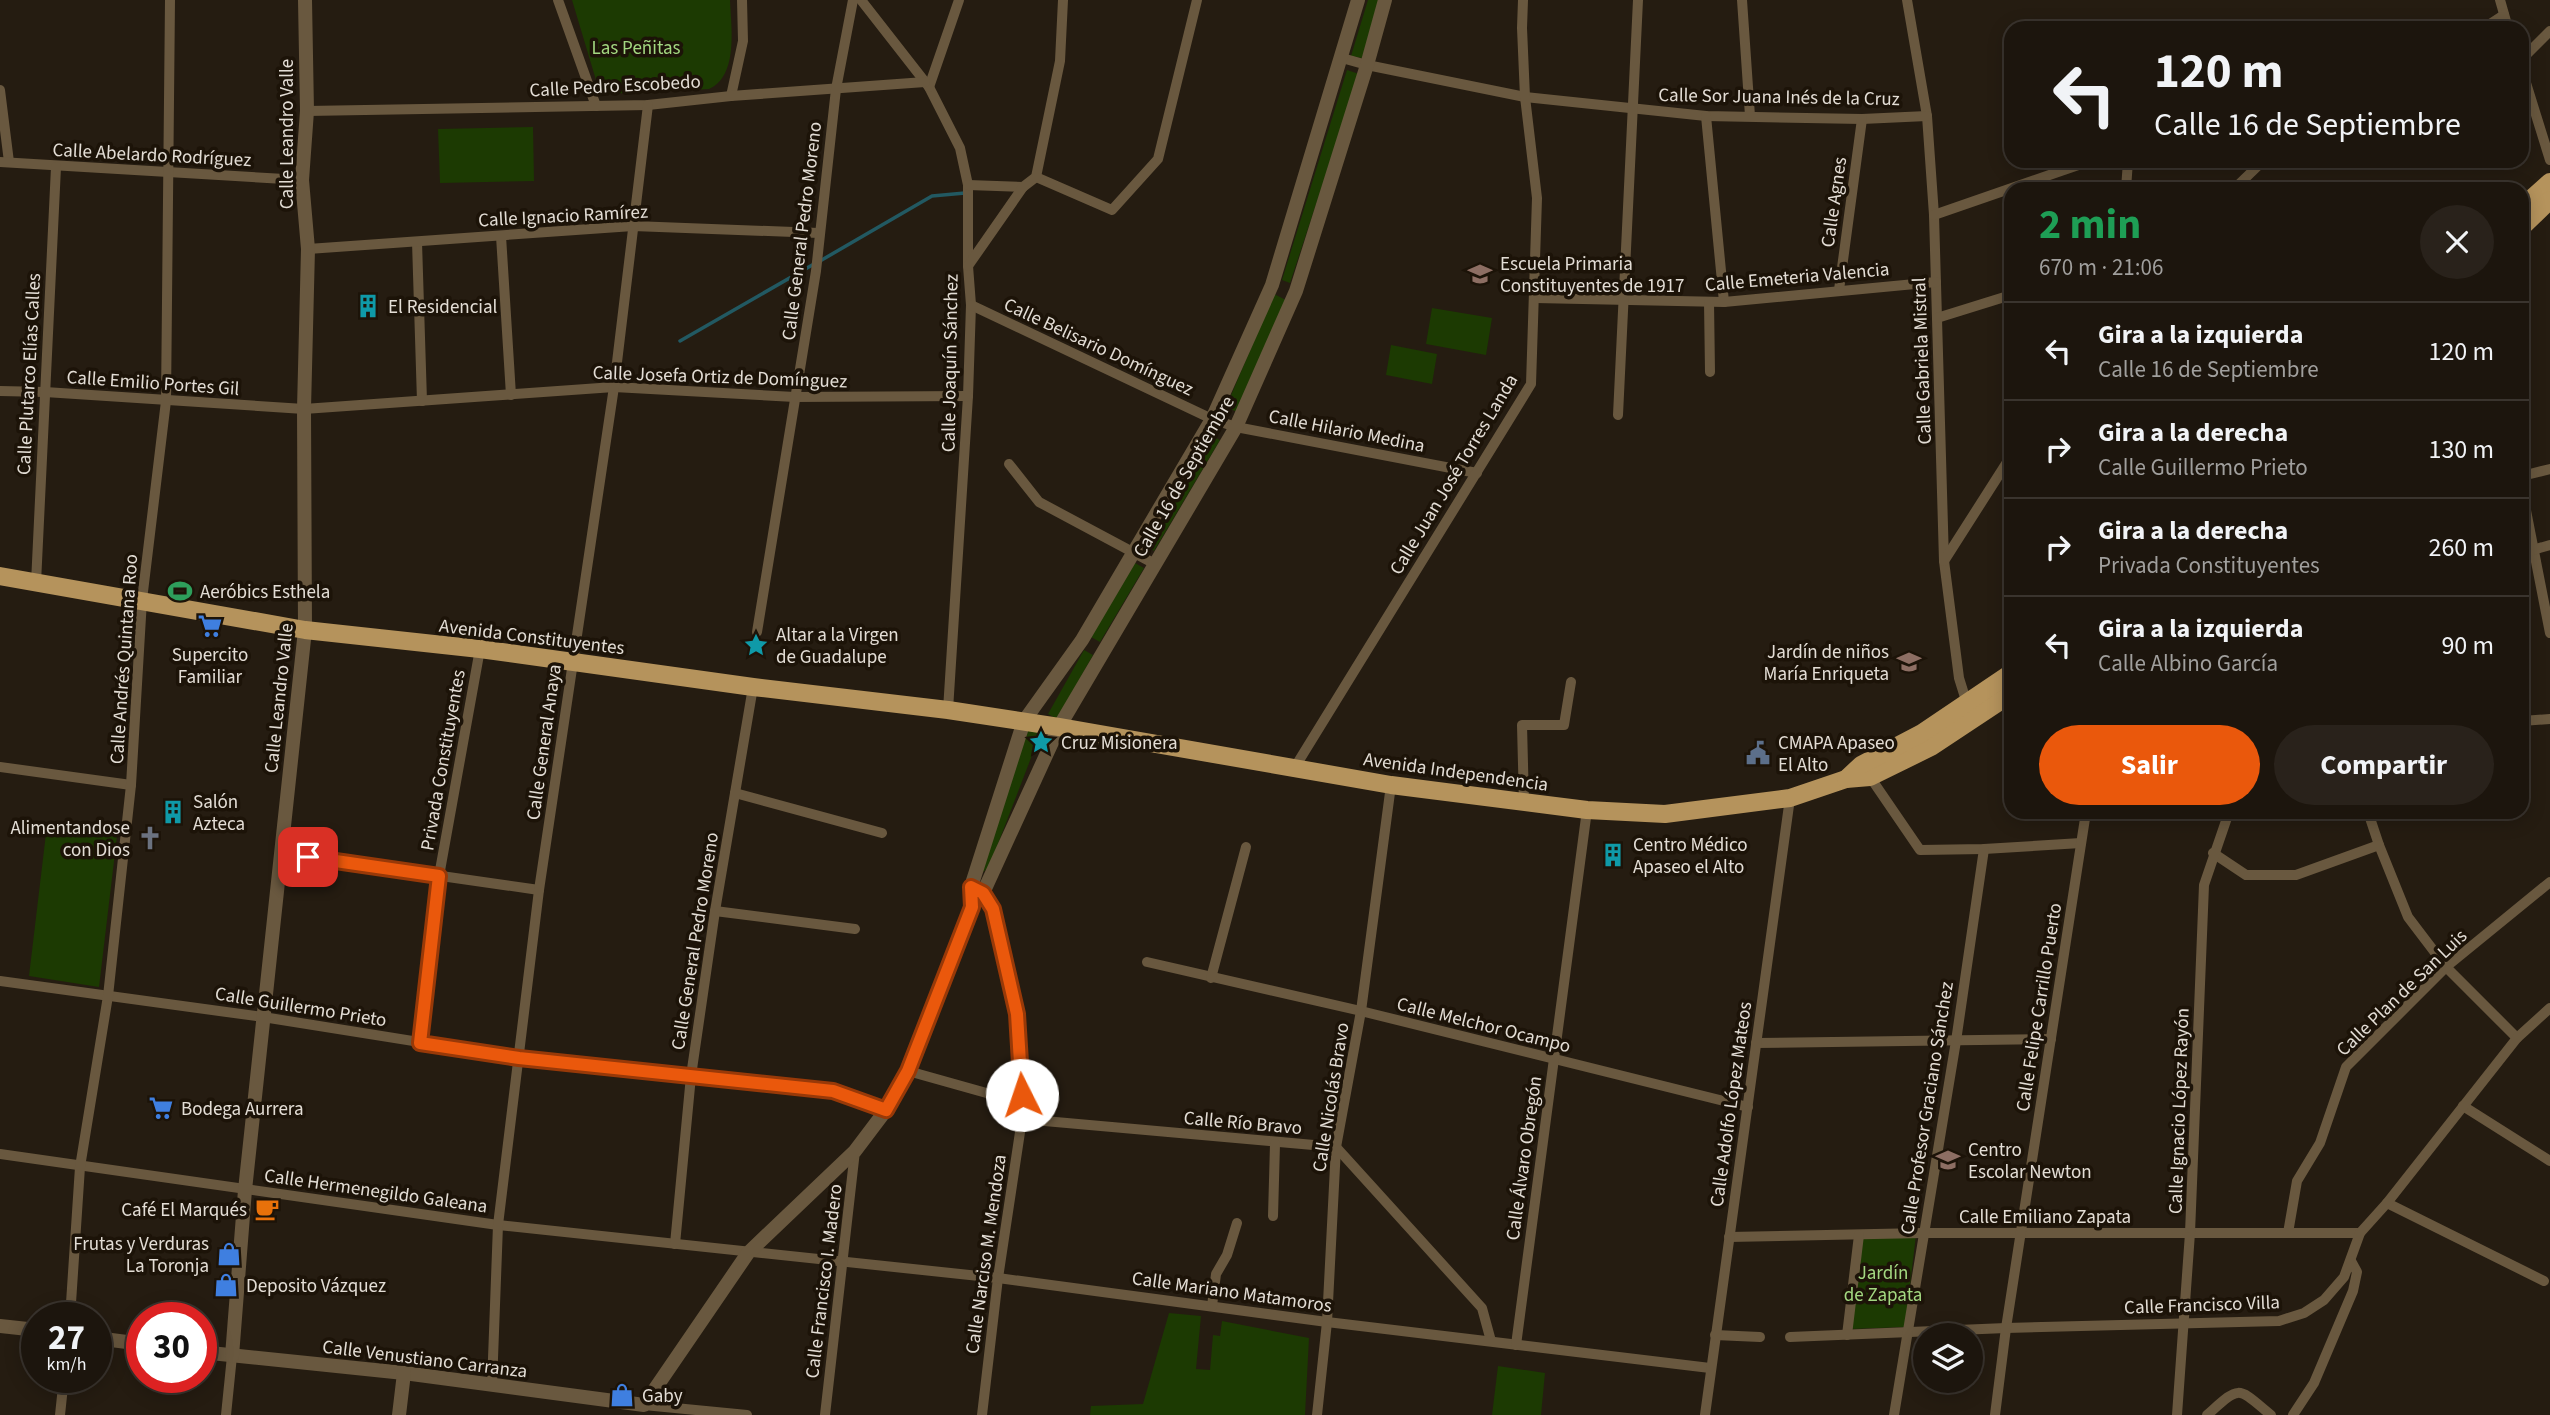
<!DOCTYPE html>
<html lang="es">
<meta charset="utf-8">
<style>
:root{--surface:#1c150d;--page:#29221b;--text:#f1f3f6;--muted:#a09f9d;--line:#3a342e;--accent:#ea580c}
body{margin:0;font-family:"Source Sans 3",sans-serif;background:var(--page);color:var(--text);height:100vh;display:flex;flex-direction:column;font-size:26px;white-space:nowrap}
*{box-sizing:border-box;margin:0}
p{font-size:23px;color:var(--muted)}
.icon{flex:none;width:38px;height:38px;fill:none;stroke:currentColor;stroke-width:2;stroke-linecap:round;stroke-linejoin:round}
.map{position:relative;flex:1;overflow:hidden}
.side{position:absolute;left:2004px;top:182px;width:525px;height:637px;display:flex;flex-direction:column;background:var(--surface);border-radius:21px;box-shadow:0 4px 18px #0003,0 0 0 2px var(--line)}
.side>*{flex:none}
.top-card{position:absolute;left:2004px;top:21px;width:525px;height:147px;border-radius:21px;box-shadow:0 4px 18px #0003,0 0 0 2px var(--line);background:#1c150d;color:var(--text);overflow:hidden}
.buttons{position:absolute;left:1913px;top:1323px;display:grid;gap:14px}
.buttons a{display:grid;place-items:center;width:70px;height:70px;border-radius:50%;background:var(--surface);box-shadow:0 4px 18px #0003,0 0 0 2px var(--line);font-size:35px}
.speed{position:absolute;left:21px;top:1302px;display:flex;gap:14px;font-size:35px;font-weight:700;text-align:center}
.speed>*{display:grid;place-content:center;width:91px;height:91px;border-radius:50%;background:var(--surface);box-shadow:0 4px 18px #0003,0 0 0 2px var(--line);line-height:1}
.speed small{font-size:18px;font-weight:400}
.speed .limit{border:10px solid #d22;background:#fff;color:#111}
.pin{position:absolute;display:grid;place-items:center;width:60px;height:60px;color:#fff;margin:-30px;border-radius:14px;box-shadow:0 4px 10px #0006}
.me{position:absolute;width:77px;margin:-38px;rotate:356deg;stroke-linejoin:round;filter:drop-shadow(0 0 5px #0008)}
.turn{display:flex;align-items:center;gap:24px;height:147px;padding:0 35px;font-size:32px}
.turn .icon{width:91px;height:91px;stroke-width:2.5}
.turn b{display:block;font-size:49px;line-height:60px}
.round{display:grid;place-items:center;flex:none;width:74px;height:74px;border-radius:37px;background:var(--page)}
.overview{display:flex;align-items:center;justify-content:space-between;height:119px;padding:0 35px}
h1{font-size:42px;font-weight:700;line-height:52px;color:#1e9e55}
.button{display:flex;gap:14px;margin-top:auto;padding:14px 35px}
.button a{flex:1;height:80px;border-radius:42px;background:var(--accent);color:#fff;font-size:28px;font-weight:700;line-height:80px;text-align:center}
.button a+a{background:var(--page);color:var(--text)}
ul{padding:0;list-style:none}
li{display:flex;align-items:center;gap:21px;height:98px;padding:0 35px;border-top:2px solid var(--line)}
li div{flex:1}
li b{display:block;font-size:26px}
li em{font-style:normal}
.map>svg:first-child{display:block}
.green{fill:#1c3a02}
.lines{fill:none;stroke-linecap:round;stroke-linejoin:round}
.stream{stroke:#225962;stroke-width:3.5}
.minor{stroke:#69583f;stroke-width:10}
.tertiary{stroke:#69583f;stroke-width:14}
.primary{stroke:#b5935c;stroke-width:18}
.route-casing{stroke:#983908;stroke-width:18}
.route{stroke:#ea580c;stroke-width:12}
.labels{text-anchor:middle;stroke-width:7;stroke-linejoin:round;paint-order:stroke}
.park-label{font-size:19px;fill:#a3d881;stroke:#1c1308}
.street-label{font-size:19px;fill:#e3ddd5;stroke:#1c1308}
.poi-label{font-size:19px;fill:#e3ddd5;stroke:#1c1308;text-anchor:start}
</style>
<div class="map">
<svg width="2550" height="1415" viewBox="0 0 2550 1415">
<rect width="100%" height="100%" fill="#251c11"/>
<!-- green -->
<g class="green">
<path d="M572 0H730C731 26 739 76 709 89L605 94 599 90Z"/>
<path d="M1368 0H1379L1362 58 1351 56Z"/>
<path d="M1347 70 1359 74 1290 283 1282 280Z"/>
<path d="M533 127 534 181 440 183 438 129Z"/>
<path d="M1274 294 1286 300 1237 412 1226 407Z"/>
<path d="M1432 308 1492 318 1486 355 1426 344Z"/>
<path d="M1391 345 1437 354 1432 384 1386 375Z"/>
<path d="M1210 435 1220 440 1154 551 1147 546Z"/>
<path d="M1135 563 1144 568 1100 642 1091 637Z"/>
<path d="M1084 650 1093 655 1057 719 1048 714Z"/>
<path d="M1029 728 1041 732 989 867 983 872V859Z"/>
<path d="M47 825 117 836 99 987 29 976Z"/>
<path d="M1916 1235 1905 1327 1850 1329 1861 1239Z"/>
<path d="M1169 1313 1201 1316 1196 1369 1210 1370 1213 1335 1220 1336 1222 1321 1309 1338 1305 1415H1090L1091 1406 1143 1404Z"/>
<path d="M1498 1366 1545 1373 1541 1415H1492Z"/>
</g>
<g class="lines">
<!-- stream -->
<g class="stream">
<path d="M820 261 932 196 965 193"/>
<path d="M680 341 814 264"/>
</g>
<!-- minor -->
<g class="minor">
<path d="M558 0 596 106"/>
<path d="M861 0 929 87 960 148 968 185V266L971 305 968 396 948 710"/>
<path d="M1742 0 1750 116"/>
<path d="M1907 0 1927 116 1934 215 1944 561 1959 678 1968 707"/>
<path d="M2500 0 2508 28"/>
<path d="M2484 28 2504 15"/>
<path d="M1342 58 1367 65 1525 97 1706 116 1862 119 1927 116"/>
<path d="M2522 59 2550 31"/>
<path d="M2522 70 2550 160"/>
<path d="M929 87 959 0"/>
<path d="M0 90 9 162"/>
<path d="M731 96 743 41 742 0"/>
<path d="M307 111 648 105 731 96 925 82"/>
<path d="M1706 116 1724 302"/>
<path d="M0 162 302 180"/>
<path d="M1036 177 1112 210 1158 159 1197 0"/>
<path d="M968 185 1023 187"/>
<path d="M2126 189 2128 161"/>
<path d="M2234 189 2263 161"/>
<path d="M1934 215 2090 161"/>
<path d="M501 236 511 395"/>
<path d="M417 242 422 401"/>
<path d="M308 249 633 226 819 233"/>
<path d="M968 266 1023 187 1036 177 1060 61 1063 0"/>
<path d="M1839 290 1862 119"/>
<path d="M1535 298 1724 302 1936 282"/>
<path d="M1709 302 1710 372"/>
<path d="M971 305 1212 419 1236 427 1477 473"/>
<path d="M1937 318 2011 295"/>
<path d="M0 391 45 392 304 409 614 387 795 397 968 396"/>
<path d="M1618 415 1638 0"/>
<path d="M1009 464 1039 502 1155 564"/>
<path d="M2522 476 2550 469"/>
<path d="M2522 490 2550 633"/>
<path d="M2522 553 2550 545"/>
<path d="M1944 561 2011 456"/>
<path d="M36 583 56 167"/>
<path d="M757 632 816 271 836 89 853 0"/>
<path d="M2522 721 2550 719"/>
<path d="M0 767 131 785"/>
<path d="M1295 767 1531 384 1537 198 1525 97 1522 28 1523 0"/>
<path d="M1868 774 1920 850 1984 849 2081 843"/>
<path d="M735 793 882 833"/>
<path d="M1524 803 1522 725H1564L1571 682"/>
<path d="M2368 812 2379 845 2408 917 2446 967 2517 1038"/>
<path d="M281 853 539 890"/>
<path d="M2213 853 2246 875H2296L2379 845"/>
<path d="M978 890 983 893 993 909 1017 1014 1022 1119 998 1278 982 1415"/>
<path d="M715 911 855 929"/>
<path d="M1147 962 1361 1011 1748 1107"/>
<path d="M1211 978 1246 847"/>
<path d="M0 981 263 1017 519 1058 833 1091 886 1110"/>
<path d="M420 1043 439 876 480 649"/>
<path d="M1756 1043 2051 1039"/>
<path d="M908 1071 990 1094 1022 1095"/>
<path d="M2463 1106 2550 1161"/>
<path d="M1022 1119 1336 1147 1482 1308 1491 1341"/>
<path d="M0 1154 498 1225 998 1278 1327 1322 1710 1368"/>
<path d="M2387 1203 2544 1281"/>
<path d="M1273 1216 1275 1144"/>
<path d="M2288 1233 2297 1181 2320 1143 2346 1067 2446 967 2550 882"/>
<path d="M1729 1237 1923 1233H2360"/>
<path d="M675 1244 691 1076 715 911 753 687"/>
<path d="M1212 1306 1216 1274 1227 1255 1237 1223"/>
<path d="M70 1318 80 1167 108 996 131 785 142 600 166 401 170 0"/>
<path d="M1715 1335 1760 1337"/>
<path d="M1847 1335 1859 1235"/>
<path d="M1790 1337 2006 1328 2279 1321 2304 1313 2324 1300 2344 1277 2360 1233 2387 1203 2517 1038 2550 1008"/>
<path d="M1516 1345 1587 810"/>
<path d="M492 1385 498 1225 539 890 614 387 648 105"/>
<path d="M644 1405 747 1415"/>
<path d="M60 1415 64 1377"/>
<path d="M226 1415 232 1356"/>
<path d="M825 1415 855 1151"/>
<path d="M1317 1415 1327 1322 1336 1147 1361 1011 1391 785"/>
<path d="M1705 1415 1790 798"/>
<path d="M1894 1415 1956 1041 1984 849"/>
<path d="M1995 1415 2006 1328 2086 812"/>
<path d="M2177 1415 2190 1233 2204 885 2229 812"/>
<path d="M2207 1415C2241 1385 2236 1386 2271 1415"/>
<path d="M2293 1415 2314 1383 2353 1291 2357 1272 2351 1261"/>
</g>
<!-- tertiary -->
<g class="tertiary">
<path d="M972 907 971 887 1024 721 1082 640 1212 419 1272 285 1358 0"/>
<path d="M0 1326 37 1330"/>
<path d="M96 1338 142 1344"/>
<path d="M201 1352 404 1373 644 1405 748 1253 855 1151 886 1110 908 1071 972 907 983 893 1059 727 1236 427 1296 291 1367 65 1385 0"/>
<path d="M232 1356 245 1190 305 630 304 409 308 249 302 180 307 111 305 0"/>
<path d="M399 1415 404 1373"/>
</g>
<!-- primary -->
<g class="primary">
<path d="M2522 207 2550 182"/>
<path d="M2522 227 2550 200"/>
<path d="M0 576 305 630 480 649 753 687 948 710 1059 727 1391 785 1587 810 1665 814 1790 798 1846 779 1870 777 1931 747 2011 694"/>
<path d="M1846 779 1861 765 1922 733 2011 673"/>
</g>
</g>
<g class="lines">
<!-- route casing -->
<g class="route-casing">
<path id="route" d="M308 857 439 876 420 1043 519 1058 833 1091 886 1110 908 1071 972 907 971 887 983 893 993 909 1017 1014 1022 1095"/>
</g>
<!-- route -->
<use href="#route" class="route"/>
</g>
<!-- icons -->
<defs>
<g id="school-bare" transform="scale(1.89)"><path d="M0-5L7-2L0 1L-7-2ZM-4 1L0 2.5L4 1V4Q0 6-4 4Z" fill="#8d6e63" stroke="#1c1308" stroke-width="2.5" paint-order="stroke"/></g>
<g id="building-bare" transform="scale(1.89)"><path d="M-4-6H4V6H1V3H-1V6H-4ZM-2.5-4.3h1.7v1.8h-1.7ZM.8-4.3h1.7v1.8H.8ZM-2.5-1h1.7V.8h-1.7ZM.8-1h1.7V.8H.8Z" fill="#0f9aa8" stroke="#1c1308" stroke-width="2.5" paint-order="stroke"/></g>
<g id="stadium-bare" transform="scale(1.89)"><path d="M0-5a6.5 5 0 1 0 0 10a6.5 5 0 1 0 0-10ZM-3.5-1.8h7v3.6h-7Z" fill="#2e9e5b" stroke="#1c1308" stroke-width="2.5" paint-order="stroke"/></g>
<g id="supermarket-bare" transform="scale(1.89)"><path d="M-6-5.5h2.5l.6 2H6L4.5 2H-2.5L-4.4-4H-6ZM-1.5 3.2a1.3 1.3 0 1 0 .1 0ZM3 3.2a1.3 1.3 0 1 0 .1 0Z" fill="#3f7fe0" stroke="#1c1308" stroke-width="2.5" paint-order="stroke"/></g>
<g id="sight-bare" transform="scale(1.89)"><path d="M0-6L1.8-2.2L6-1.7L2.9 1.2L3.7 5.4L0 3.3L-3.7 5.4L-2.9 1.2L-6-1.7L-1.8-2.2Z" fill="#0f9aa8" stroke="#1c1308" stroke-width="2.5" paint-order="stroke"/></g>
<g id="civic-bare" transform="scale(1.89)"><path d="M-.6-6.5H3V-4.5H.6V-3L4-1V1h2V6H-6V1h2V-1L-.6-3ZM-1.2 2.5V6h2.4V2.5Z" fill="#5c6f8a" stroke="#1c1308" stroke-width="2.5" paint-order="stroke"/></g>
<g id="church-bare" transform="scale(1.89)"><path d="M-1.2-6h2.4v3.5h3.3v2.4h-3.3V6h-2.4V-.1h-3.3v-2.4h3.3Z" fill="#6b7280" stroke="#1c1308" stroke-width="2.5" paint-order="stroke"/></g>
<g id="cafe-bare" transform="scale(1.89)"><path d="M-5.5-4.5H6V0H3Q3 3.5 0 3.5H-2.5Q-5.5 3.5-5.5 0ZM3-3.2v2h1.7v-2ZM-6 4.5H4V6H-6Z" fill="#e8710a" stroke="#1c1308" stroke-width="2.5" paint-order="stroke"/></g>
<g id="shop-bare" transform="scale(1.89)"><path d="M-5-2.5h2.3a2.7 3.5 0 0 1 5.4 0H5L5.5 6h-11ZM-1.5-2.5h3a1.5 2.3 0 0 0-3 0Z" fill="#3f7fe0" stroke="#1c1308" stroke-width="2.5" paint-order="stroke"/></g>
</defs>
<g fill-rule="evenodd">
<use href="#school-bare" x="1480" y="274"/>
<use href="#building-bare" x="368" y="306"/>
<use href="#stadium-bare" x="180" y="591"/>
<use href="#supermarket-bare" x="210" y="626"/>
<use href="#sight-bare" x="756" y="645"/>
<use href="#school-bare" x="1909" y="662"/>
<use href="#sight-bare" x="1041" y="742"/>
<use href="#civic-bare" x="1758" y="753"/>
<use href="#building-bare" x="173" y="812"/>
<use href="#church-bare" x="150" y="838"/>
<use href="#building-bare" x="1613" y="855"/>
<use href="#supermarket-bare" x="161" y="1108"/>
<use href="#school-bare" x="1948" y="1160"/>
<use href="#cafe-bare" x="267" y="1209"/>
<use href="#shop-bare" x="229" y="1254"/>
<use href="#shop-bare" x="226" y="1285"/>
<use href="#shop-bare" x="622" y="1395"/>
</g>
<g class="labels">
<!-- park labels -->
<g class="park-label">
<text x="636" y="54">Las Peñitas</text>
<text x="1883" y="1279">Jardín<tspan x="1883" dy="22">de Zapata</tspan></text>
</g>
<!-- street labels -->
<g class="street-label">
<text transform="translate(615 85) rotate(-3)" y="7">Calle Pedro Escobedo</text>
<text transform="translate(1779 96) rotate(1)" y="7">Calle Sor Juana Inés de la Cruz</text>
<text transform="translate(286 134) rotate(-90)" y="7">Calle Leandro Valle</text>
<text transform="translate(152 154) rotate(3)" y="7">Calle Abelardo Rodríguez</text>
<text transform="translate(1833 202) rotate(-82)" y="7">Calle Agnes</text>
<text transform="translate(563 215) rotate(-3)" y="7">Calle Ignacio Ramírez</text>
<text transform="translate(801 231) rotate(-83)" y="7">Calle General Pedro Moreno</text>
<text transform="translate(1797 276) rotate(-5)" y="7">Calle Emeteria Valencia</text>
<text transform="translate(1099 346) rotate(25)" y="7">Calle Belisario Domínguez</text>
<text transform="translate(1921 361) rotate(-92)" y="7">Calle Gabriela Mistral</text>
<text transform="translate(949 363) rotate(-89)" y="7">Calle Joaquín Sánchez</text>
<text transform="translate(28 374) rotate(-87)" y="7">Calle Plutarco Elías Calles</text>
<text transform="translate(720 376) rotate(2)" y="7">Calle Josefa Ortiz de Domínguez</text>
<text transform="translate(153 382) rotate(4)" y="7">Calle Emilio Portes Gil</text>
<text transform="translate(1347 430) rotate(11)" y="7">Calle Hilario Medina</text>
<text transform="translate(1453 474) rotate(-59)" y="7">Calle Juan José Torres Landa</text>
<text transform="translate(1183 476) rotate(-60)" y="7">Calle 16 de Septiembre</text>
<text transform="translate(532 636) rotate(7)" y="7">Avenida Constituyentes</text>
<text transform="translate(123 659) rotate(-86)" y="7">Calle Andrés Quintana Roo</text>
<text transform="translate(278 698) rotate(-84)" y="7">Calle Leandro Valle</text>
<text transform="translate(543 742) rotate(-82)" y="7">Calle General Anaya</text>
<text transform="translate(442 760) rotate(-80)" y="7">Privada Constituyentes</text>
<text transform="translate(1456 771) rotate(8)" y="7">Avenida Independencia</text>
<text transform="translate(694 941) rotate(-81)" y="7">Calle General Pedro Moreno</text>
<text transform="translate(2401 992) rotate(-44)" y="7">Calle Plan de San Luis</text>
<text transform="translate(301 1006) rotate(9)" y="7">Calle Guillermo Prieto</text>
<text transform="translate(2038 1007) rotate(-81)" y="7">Calle Felipe Carrillo Puerto</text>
<text transform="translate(1484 1024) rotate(14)" y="7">Calle Melchor Ocampo</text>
<text transform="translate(1330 1097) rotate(-81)" y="7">Calle Nicolás Bravo</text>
<text transform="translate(1730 1104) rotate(-82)" y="7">Calle Adolfo López Mateos</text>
<text transform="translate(1926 1108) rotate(-81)" y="7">Calle Profesor Graciano Sánchez</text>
<text transform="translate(2178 1111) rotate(-88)" y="7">Calle Ignacio López Rayón</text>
<text transform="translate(1243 1122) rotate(5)" y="7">Calle Río Bravo</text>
<text transform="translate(1523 1158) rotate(-82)" y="7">Calle Álvaro Obregón</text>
<text transform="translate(376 1190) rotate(8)" y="7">Calle Hermenegildo Galeana</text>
<text x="2045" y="1223">Calle Emiliano Zapata</text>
<text transform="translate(985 1254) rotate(-82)" y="7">Calle Narciso M. Mendoza</text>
<text transform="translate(823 1281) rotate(-83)" y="7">Calle Francisco I. Madero</text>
<text transform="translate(1232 1291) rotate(8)" y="7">Calle Mariano Matamoros</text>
<text transform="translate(2202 1304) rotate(-2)" y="7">Calle Francisco Villa</text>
<text transform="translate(425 1358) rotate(7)" y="7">Calle Venustiano Carranza</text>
</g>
<!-- poi labels -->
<g class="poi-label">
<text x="1500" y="270">Escuela Primaria<tspan x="1500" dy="22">Constituyentes de 1917</tspan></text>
<text x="388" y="313">El Residencial</text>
<text x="200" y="598">Aeróbics Esthela</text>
<text x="776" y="641">Altar a la Virgen<tspan x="776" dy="22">de Guadalupe</tspan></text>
<text x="1889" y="658" text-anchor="end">Jardín de niños<tspan x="1889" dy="22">María Enriqueta</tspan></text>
<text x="210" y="661" text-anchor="middle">Supercito<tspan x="210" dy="22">Familiar</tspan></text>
<text x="1061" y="749">Cruz Misionera</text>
<text x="1778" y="749">CMAPA Apaseo<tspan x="1778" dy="22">El Alto</tspan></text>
<text x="193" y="808">Salón<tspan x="193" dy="22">Azteca</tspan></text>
<text x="130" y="834" text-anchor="end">Alimentandose<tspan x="130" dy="22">con Dios</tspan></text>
<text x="1633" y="851">Centro Médico<tspan x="1633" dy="22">Apaseo el Alto</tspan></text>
<text x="181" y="1115">Bodega Aurrera</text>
<text x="1968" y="1156">Centro<tspan x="1968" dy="22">Escolar Newton</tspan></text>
<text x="247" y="1216" text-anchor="end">Café El Marqués</text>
<text x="209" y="1250" text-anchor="end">Frutas y Verduras<tspan x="209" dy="22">La Toronja</tspan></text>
<text x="246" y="1292">Deposito Vázquez</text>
<text x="642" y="1402">Gaby</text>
</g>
</g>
</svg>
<div class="buttons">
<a><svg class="icon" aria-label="layers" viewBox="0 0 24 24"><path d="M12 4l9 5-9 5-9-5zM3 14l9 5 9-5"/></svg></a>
</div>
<div class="speed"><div>27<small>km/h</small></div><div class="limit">30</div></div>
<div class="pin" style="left:308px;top:857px;background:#d93025"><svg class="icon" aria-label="arrive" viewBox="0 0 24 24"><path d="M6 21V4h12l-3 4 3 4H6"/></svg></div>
<svg class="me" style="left:1022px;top:1095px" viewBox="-20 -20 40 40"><circle r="19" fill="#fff"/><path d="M0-13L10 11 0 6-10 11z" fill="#ea580c"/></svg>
<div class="top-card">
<div class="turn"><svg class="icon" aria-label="left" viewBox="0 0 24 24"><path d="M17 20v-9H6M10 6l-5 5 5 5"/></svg><div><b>120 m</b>Calle 16 de Septiembre</div></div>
</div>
<section class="side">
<div class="overview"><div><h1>2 min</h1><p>670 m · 21:06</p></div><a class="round"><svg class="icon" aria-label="close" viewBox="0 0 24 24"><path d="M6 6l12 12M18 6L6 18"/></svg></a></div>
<ul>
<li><svg class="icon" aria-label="left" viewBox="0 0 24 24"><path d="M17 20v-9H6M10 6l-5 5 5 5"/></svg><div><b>Gira a la izquierda</b><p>Calle 16 de Septiembre</p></div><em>120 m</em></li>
<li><svg class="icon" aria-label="right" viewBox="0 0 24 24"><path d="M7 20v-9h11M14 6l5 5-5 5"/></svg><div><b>Gira a la derecha</b><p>Calle Guillermo Prieto</p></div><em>130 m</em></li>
<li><svg class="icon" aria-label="right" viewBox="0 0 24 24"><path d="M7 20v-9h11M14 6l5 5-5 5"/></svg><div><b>Gira a la derecha</b><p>Privada Constituyentes</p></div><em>260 m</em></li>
<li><svg class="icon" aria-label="left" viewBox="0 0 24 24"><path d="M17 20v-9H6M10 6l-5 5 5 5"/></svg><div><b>Gira a la izquierda</b><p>Calle Albino García</p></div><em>90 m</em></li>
</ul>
<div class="button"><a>Salir</a><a>Compartir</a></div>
</section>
</div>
